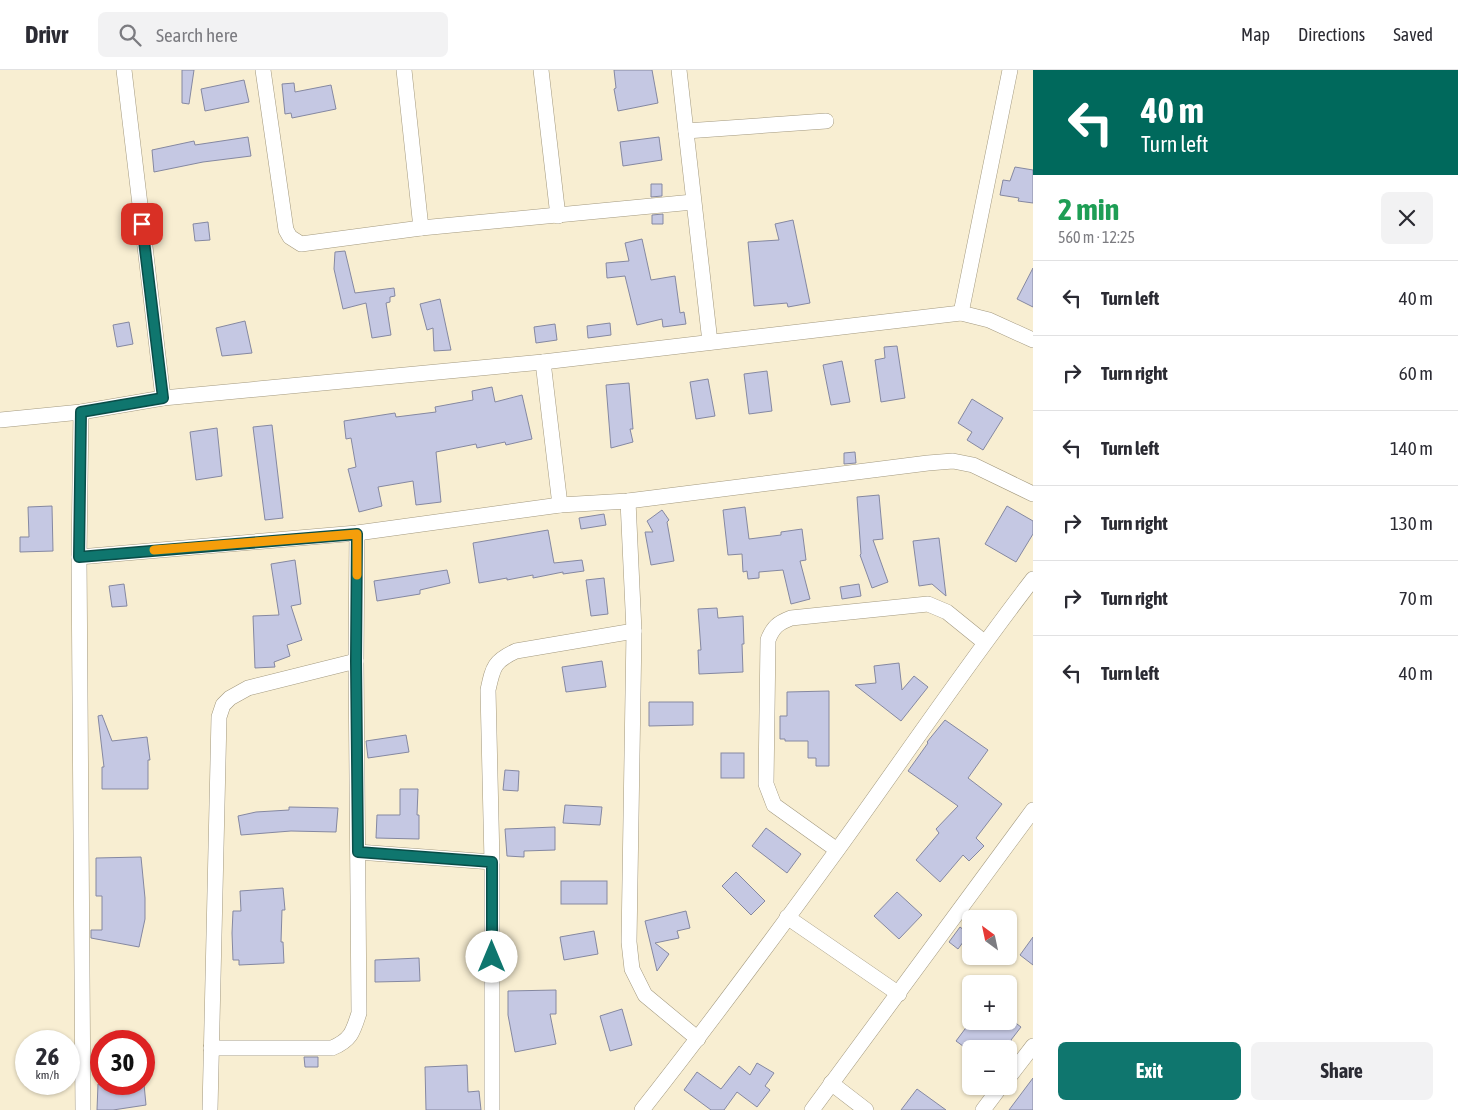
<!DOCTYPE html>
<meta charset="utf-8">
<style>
:root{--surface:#fff;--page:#f2f2f3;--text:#2b2b33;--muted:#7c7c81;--line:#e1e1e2;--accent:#0f766e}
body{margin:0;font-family:"Asap Condensed",sans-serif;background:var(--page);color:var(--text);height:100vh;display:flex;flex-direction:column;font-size:19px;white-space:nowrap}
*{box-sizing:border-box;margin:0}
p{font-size:16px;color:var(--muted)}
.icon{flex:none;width:28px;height:28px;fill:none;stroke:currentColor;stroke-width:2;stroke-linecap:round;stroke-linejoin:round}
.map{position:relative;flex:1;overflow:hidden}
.drawer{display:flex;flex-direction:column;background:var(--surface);width:425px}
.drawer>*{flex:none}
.banner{background:#00695c;color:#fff;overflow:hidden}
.needle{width:32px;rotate:327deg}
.controls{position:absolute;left:962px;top:840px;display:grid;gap:10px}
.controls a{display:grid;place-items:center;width:55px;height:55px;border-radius:8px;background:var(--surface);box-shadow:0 1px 4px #0004;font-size:25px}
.speed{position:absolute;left:15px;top:960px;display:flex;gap:10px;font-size:25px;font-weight:700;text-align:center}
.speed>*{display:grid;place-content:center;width:65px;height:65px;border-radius:50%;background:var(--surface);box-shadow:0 1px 4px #0004;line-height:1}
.speed small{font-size:12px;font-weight:400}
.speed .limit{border:8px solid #d22;background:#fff;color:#111}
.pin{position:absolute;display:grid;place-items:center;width:42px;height:42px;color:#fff;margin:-21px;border-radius:10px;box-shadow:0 2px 8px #0006}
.me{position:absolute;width:55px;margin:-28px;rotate:0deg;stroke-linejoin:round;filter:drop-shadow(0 0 4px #0008)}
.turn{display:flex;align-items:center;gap:18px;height:105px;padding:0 25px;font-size:22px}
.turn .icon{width:65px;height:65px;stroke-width:2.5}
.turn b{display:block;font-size:35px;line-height:42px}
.round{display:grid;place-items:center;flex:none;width:52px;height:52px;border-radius:8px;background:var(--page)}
.summary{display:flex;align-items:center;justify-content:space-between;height:85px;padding:0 25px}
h1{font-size:30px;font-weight:700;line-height:38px;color:#1e9e55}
.cta{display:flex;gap:10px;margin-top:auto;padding:10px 25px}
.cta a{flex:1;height:58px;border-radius:8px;background:var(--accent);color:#fff;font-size:20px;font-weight:700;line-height:58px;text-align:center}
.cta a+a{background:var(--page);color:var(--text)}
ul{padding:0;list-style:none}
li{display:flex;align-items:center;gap:15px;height:75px;padding:0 25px;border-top:1px solid var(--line)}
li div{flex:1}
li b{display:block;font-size:19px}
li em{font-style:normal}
header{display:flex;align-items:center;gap:30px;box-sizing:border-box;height:70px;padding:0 25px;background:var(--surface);border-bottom:1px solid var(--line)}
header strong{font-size:24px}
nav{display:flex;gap:28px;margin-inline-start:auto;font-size:18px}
.search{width:350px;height:45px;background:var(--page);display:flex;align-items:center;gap:12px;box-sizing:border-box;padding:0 18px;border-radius:8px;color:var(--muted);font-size:19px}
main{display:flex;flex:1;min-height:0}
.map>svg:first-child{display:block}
.building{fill:#c5c8e3;stroke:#8588a1}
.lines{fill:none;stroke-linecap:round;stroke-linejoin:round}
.street-casing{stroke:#a3997f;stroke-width:16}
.street{stroke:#fff;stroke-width:15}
.route-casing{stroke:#0a4d48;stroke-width:12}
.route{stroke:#0f766e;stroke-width:9}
.slow{stroke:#f59e0b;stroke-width:9}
</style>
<header>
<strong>Drivr</strong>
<div class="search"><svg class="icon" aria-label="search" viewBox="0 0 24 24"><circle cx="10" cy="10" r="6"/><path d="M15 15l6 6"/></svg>Search here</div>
<nav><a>Map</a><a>Directions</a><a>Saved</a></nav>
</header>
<main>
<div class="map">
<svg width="1033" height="1040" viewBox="0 0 1033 1040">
<rect width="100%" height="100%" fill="#f8eed2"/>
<!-- building -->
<g class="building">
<path d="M182 0H194L189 34 182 33Z"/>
<path d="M614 0H652L658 33 618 41 614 19 616 18Z"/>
<path d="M244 10 249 32 205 41 201 19Z"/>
<path d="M294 13 295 22 331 15 336 39 292 48 291 43 285 44 282 14Z"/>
<path d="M248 67 251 86 203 92 154 102 152 80 194 71 195 75Z"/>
<path d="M659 67 662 90 623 96 620 72Z"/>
<path d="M1015 97 1033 100V133L1018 131 1019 128 1000 125 1003 110 1010 111Z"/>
<path d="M651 114H662V126L651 127Z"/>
<path d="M663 144V154H652V145Z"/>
<path d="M793 150 810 233 788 237 787 233 754 236 748 172 779 170 775 154Z"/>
<path d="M208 152 210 170 195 171 193 154Z"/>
<path d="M642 169 651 210 675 206 680 243 684 242 686 254 663 257 662 249 637 255 625 206 607 208 606 193 629 191 625 173Z"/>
<path d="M345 181 355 223 394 218 395 226 390 227V232L386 233 391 265 372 268 366 233 343 239 334 199 335 182Z"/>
<path d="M1033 198V237L1017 229Z"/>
<path d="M440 229 451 280 434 281 433 258 427 260 420 234Z"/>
<path d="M245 251 252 283 222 286 216 258Z"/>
<path d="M129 252 133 274 117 277 113 255Z"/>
<path d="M610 253 611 265 588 268 587 256Z"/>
<path d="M555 254 557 270 536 273 534 257Z"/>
<path d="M897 276 905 328 881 332 875 290 885 288 884 277Z"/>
<path d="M842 291 850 332 831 335 823 295Z"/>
<path d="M767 301 772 341 749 344 744 304Z"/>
<path d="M708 309 715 346 696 349 690 312Z"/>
<path d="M629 313 633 359H630L633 372 611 378 606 315Z"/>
<path d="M492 317 495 332 522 325 532 369 506 375 505 372 477 378 476 374 436 382 441 432 416 435 413 411 378 417 382 436 359 442 348 399 356 397 351 368 346 369 344 351 395 343 396 347 436 342 435 337 473 330 472 321Z"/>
<path d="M972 329 1003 348 983 380 967 370 972 362 958 353Z"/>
<path d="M272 355 283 448 265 450 253 357Z"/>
<path d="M217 358 222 406 196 410 190 362Z"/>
<path d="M855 382 856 393 844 394V383Z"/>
<path d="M879 425 883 469 873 470 888 512 872 518 860 485 861 484 857 427Z"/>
<path d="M52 436 53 481 20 482V467H29L28 437Z"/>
<path d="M1007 436 1033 451V464L1016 492 985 474Z"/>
<path d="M745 437 749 469 781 465V462L802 459 806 490 800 491 810 529 791 534 783 500 759 502V508L748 509 747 501 743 502 742 484 728 485 723 440Z"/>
<path d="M662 440 669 450 667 452 674 491 651 495 645 462H653L647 451Z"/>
<path d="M604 444 606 455 581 459 579 448Z"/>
<path d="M548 460 554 493 582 490 584 501 563 504V502L533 508V505L507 510V508L479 513 473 473Z"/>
<path d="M939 468 946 526 932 514 919 516 913 471Z"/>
<path d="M295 490 301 534 291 536 302 570 287 575 290 586 274 592 275 597 255 598 253 546 279 545 271 494Z"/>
<path d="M447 500 450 513 420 520V524L377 531 374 511Z"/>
<path d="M604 508 608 544 591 546 586 510Z"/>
<path d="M124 514 127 536 112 537 109 516Z"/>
<path d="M859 514 861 526 842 529 840 517Z"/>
<path d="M717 538 718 548 743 546 744 574H742L743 602 699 604 698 580H701L698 539Z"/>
<path d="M602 591 606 617 566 622 562 597Z"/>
<path d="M899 593 902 620 914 606 928 617 901 651 855 615 876 613 874 596Z"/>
<path d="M829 621V696H816V688H808V671H785V669H780V646H787V622Z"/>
<path d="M649 632H693V655L649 656Z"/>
<path d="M102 645 112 671 147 667 150 690H148V719H102V697H104L98 646Z"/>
<path d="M945 650 988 680 968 708 1002 734 976 768 984 776 969 791 963 785 940 812 916 790 939 763 936 759 958 736 908 701 928 673 927 672Z"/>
<path d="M406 665 409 682 368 688 366 671Z"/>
<rect x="721" y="683" width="23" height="25"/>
<path d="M505 700 519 701 518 721 503 720Z"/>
<path d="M400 719H418L417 745H419V769L376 768 377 745H400Z"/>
<path d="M565 735 602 737 600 755 563 753Z"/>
<path d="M289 737 338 738 336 762 291 761 241 765 238 746 256 742 289 740Z"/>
<path d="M555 757V780L524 781V787L507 786 505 759Z"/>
<path d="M766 758 801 784 787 803 752 776Z"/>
<path d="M141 787 145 828V849L139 877 91 868V860H102V826H96V788Z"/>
<path d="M736 802 765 831 751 845 722 816Z"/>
<rect x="561" y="811" width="46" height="23"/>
<path d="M283 818 285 840H282L281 872H283L284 893 239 895V890H233L232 863 233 841H241L240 821Z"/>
<path d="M897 822 922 845 899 869 874 846Z"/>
<path d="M686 841 690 858 677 861 679 868 655 873 669 884 657 901 645 851Z"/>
<path d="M960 857 969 864 958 879 949 872Z"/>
<path d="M594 861 598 884 564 890 560 867Z"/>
<path d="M1033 867V895L1020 885Z"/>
<path d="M419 888 420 911 375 912V890Z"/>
<path d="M556 920V944H550L556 974 515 982 508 945V921Z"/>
<path d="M622 939 632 975 610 981 600 946Z"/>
<path d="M971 951H1013L1021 957 1011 970 1013 972 1006 979H967L956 971Z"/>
<path d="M304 987H318V997H305Z"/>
<path d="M757 993 774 1003 765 1016 770 1020 757 1037 737 1022 724 1040H711L684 1020 697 1002 721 1019 739 996 750 1005Z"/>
<path d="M467 995 468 1022 479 1021 481 1040H426L425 997Z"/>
<path d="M1033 1008V1040H1009Z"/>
<path d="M98 1014H144L146 1035 113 1040H97Z"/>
<path d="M917 1019 946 1040H901Z"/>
</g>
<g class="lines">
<!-- street casing -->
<g class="street-casing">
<g id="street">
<path d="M124 0 163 328"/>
<path d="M263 0 286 160 290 167 301 174 421 158 693 132"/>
<path d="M404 0 421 158"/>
<path d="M541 0 558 146"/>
<path d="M679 0 710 272"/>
<path d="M686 61 826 51"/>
<path d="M961 243 1010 0"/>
<path d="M543 292 560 435"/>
<path d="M81 342 79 487 83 1040"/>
<path d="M0 350 81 342 163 328 543 292 961 243 989 250 1033 270"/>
<path d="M628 431 634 561 629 872 632 899 645 925 698 969"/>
<path d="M79 487 357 463 560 435 628 431 928 393 953 391 973 395 1033 424"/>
<path d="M837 780 774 735 766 714 768 570C773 557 778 553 791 548L928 534 947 542 984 572"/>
<path d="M358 782 492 792"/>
<path d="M787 847 899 924"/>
<path d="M211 978H332C351 970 353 962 359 943L356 591 357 463"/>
<path d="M1009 1007 1033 976"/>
<path d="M831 1013 866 1040"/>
<path d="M210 1040 219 647 223 635 230 628 248 618 356 591"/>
<path d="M492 1040V792L488 620C493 597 494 591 516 581L634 561"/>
<path d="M642 1040C709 955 774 867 838 779 903 689 965 597 1033 509"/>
<path d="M812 1040 1033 740"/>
<path d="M983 1040 1001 1016"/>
</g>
</g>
<!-- street -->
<use href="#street" class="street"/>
</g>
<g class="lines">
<!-- route casing -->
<g class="route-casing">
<path id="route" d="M142 154 163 328 81 342 79 487 357 464 356 591 358 782 492 792V887"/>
</g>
<!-- route -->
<use href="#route" class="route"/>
<!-- slow -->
<path class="slow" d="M154 480 357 464V505"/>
</g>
</svg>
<div class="controls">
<a><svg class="needle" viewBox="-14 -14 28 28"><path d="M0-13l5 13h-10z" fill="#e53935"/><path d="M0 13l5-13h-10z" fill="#7c7c81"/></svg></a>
<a>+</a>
<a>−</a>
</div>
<div class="speed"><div>26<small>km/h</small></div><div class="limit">30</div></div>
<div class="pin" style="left:142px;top:154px;background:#d93025"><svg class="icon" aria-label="arrive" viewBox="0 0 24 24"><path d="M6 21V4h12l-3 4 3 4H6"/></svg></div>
<svg class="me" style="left:492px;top:887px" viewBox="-20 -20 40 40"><circle r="19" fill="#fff"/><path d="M0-13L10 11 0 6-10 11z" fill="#0f766e"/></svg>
</div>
<section class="drawer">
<div class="banner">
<div class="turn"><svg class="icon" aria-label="left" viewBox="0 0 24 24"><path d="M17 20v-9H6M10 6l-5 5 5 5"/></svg><div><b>40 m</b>Turn left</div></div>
</div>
<div class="summary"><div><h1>2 min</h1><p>560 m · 12:25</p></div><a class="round"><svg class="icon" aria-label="close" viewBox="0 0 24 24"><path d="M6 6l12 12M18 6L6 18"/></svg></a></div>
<ul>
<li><svg class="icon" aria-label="left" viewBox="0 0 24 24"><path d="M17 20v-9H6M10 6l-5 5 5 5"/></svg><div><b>Turn left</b></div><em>40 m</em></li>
<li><svg class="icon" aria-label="right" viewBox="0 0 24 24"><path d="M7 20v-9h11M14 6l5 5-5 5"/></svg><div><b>Turn right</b></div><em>60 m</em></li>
<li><svg class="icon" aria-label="left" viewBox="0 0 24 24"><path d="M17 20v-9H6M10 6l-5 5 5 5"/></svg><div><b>Turn left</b></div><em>140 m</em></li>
<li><svg class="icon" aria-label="right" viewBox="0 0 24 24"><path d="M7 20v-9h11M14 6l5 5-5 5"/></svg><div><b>Turn right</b></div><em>130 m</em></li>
<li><svg class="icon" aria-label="right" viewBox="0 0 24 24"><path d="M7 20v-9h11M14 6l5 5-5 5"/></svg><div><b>Turn right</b></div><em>70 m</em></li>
<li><svg class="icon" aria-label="left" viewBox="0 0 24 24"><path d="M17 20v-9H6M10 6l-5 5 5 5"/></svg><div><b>Turn left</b></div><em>40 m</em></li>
</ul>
<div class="cta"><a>Exit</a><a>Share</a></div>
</section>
</main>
